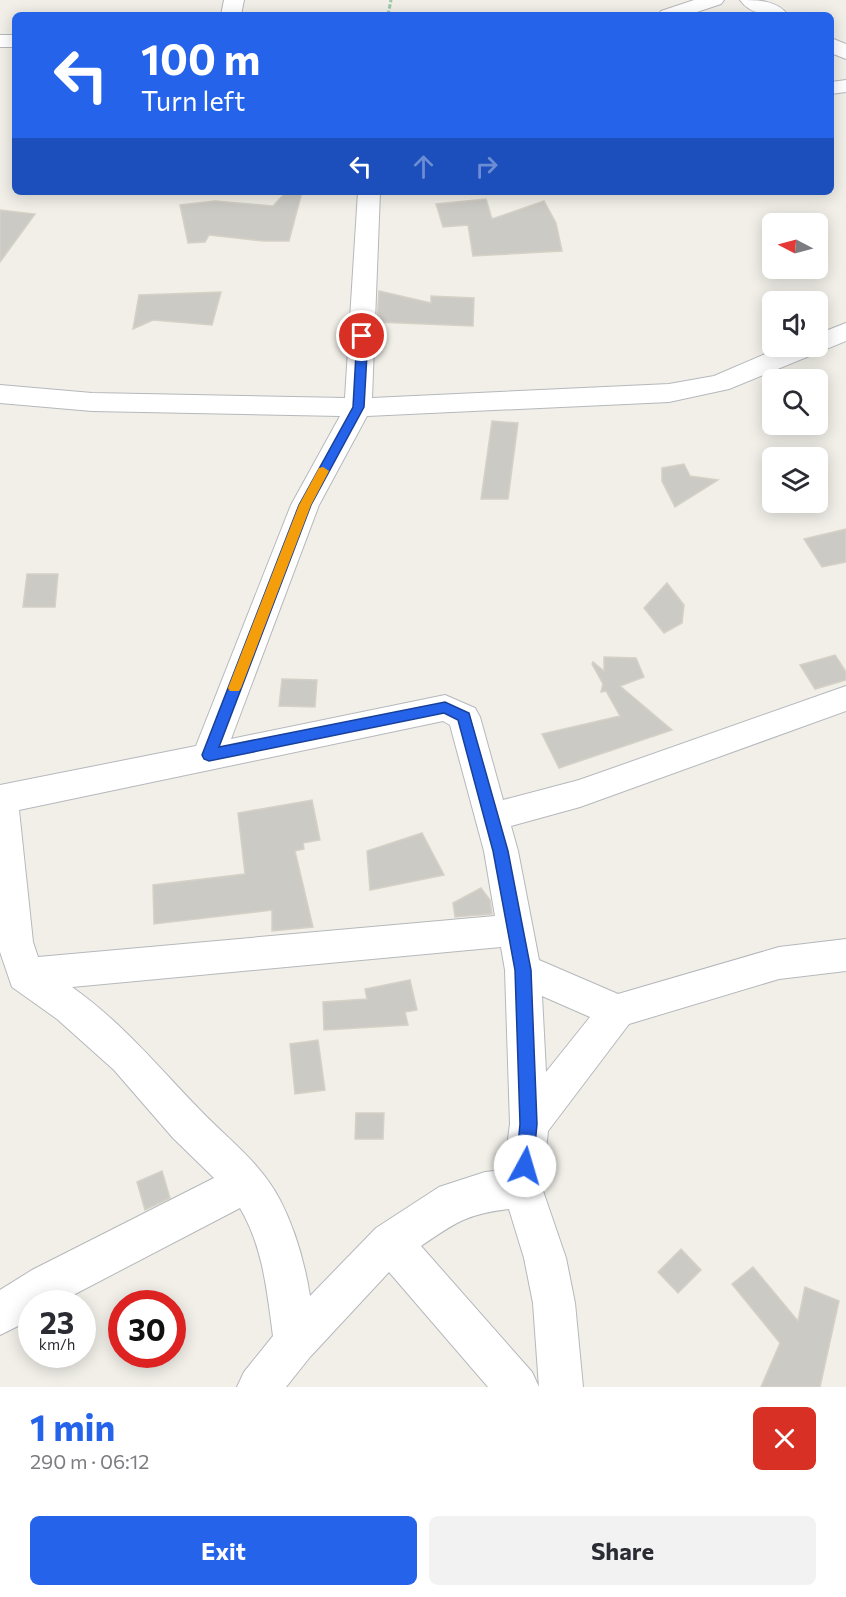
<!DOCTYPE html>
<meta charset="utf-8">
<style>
:root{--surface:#fff;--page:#f2f2f3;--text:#2b2b33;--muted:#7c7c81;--accent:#2563eb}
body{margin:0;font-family:Commissioner,sans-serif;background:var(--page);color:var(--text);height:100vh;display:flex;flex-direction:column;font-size:22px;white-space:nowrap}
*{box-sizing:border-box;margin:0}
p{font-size:20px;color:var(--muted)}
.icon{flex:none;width:33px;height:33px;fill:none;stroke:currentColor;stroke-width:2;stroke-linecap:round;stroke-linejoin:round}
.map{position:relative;height:1387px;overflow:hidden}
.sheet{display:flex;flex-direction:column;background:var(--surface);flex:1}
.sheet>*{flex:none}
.hud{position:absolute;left:12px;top:12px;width:822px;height:183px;border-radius:9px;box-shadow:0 3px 15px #0003;background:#2563eb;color:#fff;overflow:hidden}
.needle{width:39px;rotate:276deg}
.buttons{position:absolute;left:762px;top:213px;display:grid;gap:12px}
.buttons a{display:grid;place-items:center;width:66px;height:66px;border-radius:9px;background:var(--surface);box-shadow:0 3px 15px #0003;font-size:30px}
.speed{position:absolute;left:18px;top:1290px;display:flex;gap:12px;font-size:30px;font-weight:700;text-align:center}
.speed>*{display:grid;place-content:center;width:78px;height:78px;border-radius:50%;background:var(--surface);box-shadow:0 3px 15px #0003;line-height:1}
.speed small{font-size:15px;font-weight:400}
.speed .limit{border:9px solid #d22;background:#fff;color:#111}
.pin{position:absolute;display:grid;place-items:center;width:51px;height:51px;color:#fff;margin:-26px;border:3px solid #fff;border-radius:50%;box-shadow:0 2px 6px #0007}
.me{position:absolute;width:66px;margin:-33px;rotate:6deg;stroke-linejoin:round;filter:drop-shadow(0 0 4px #0008)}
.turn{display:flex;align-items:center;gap:21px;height:126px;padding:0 30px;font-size:27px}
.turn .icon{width:78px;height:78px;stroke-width:2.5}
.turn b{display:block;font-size:42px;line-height:51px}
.lanes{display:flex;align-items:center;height:57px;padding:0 30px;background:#0003;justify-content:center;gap:30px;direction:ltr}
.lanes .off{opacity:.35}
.round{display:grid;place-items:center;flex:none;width:63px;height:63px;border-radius:9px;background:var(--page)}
.summary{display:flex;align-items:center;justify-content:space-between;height:102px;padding:0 30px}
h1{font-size:36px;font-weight:700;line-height:45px;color:var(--accent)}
.primary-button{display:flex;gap:12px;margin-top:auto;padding:12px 30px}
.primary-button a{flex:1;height:69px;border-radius:9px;background:var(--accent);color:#fff;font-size:24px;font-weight:700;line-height:69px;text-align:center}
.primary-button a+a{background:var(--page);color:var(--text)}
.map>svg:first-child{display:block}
.building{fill:#cccac5;stroke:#d6d1c6;stroke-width:1.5}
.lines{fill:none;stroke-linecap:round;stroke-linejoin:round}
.street-casing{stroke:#b5b8bc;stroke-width:2}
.path{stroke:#9cc7a9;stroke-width:3;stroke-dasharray:4.5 2;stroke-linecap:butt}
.street{fill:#fff;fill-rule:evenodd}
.route{fill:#2563eb;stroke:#184099;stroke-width:1.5}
.slow{fill:#f59e0b}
</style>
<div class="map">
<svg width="846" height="1387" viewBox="0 0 846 1387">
<rect width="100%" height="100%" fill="#f1efe8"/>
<!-- building -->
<g class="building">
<path d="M286 192H302L289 241H264L209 235 205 242 188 243 180 205 215 201 273 206Z"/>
<path d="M486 199 492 219 544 201 556 223 562 251 473 256 468 225 443 227 436 204Z"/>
<path d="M0 210 35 214 0 262Z"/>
<path d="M379 291 431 303V296L474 298 473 326 377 322Z"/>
<path d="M221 292 212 325 153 320 133 329 139 295Z"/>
<path d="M492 421 518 423 508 499H481Z"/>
<path d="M684 464 690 476 718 480 675 507 662 481V468Z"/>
<path d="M846 529V562L822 567 804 539Z"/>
<path d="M27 574H58L55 607H23Z"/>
<path d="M667 583 684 605 682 623 664 633 644 608Z"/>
<path d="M835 655 846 672V680L815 689 800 665Z"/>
<path d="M604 657 636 658 644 677 620 686 672 730 559 768 542 734 620 716 606 691 601 692 603 684 592 664 593 662 604 671Z"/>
<path d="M282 679 317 680 315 707 279 706Z"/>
<path d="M312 800 320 840 303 843 304 849 295 851 313 927 272 931V910L154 924 153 885 245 874 238 813Z"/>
<path d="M422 833 444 875 370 890 367 851Z"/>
<path d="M481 888 490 900 492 914 455 917 453 903Z"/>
<path d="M410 980 417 1010 405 1012 408 1025 324 1030 323 1002 367 999 365 989Z"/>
<path d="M318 1040 325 1090 295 1094 290 1044Z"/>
<path d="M356 1113H384L383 1139H355Z"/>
<path d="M162 1171 170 1198 145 1210 137 1182Z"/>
<path d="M681 1249 701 1270 678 1293 658 1272Z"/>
<path d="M753 1267 798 1321 805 1287 839 1301 820 1387H761L780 1343 732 1284Z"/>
</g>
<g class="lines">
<!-- street casing -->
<g class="street-casing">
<g id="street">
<path d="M224 0H244L241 15H221Z"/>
<path d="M694 0H724L721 4 688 15H658L661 11Z"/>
<path d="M740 0C757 0 777 0 788 15 771 15 751 16 740 0Z"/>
<rect x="0" y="35" width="15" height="12"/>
<path d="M831 38 846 44V59L831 53Z"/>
<path d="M846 80V92L831 94V82Z"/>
<path d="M358 192H380L372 398 669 384 714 376 784 346H818V334L846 323V341L729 389 669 402 367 416 319 505 231 739 445 695 475 708 480 717 503 800 579 780 846 686V711L580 807 511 826 518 851 539 960 618 994 779 947 846 939V971L779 979 629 1024 548 1131 542 1188 566 1258 575 1303 583 1387H539L533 1303 524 1258 509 1209C466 1214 455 1223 421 1246L532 1372 539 1387H488L389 1272 310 1357 286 1387H237L244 1372 273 1336C267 1291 263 1247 240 1208L56 1304H32V1319L0 1335V1290L32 1270 214 1178 173 1138 114 1070 57 1019 12 987 0 952V785L196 746 291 505 340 416 92 411 0 403V385L92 393 345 398ZM443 721 450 725 484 851 495 916 38 957 33 942 19 810ZM501 947 505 970 510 1124 504 1170 485 1172 439 1187 376 1228 310 1296C305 1264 295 1229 280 1200 261 1163 229 1140 201 1111 158 1067 123 1023 72 987ZM542 996 590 1017 546 1072Z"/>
</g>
</g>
<!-- path -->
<path class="path" d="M388 15 391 0"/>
<!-- street -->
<use href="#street" class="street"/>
</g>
<!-- route -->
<path class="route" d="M362 332 368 336 364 407 311 505 219 747 445 702 469 713 508 851 531 970 537 1124 533 1166 531 1172 525 1175 518 1172 516 1166 520 1124 515 970 493 851 458 720 444 713 209 761 204 759 202 755 299 505 353 407 357 336Z"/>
<!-- slow -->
<path class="slow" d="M323 467 329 471 311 505 241 688 239 691H230L228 688 299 505 319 468Z"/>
</svg>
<div class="buttons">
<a><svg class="needle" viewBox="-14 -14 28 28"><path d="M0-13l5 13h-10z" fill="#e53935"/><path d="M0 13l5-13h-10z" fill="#7c7c81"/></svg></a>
<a><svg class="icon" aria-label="sound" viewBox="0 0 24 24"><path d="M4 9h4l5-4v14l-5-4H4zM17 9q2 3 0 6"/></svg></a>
<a><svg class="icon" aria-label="search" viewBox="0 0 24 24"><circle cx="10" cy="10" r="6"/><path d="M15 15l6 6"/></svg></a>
<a><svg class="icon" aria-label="layers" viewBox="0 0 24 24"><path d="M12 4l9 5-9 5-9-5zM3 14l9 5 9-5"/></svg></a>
</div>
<div class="speed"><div>23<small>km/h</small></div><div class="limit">30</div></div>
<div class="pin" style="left:362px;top:336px;background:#d93025"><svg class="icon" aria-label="arrive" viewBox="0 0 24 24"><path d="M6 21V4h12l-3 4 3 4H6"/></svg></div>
<svg class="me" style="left:525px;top:1166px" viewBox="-20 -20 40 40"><circle r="19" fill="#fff"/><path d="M0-13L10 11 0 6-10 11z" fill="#2563eb"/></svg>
<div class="hud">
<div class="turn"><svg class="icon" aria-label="left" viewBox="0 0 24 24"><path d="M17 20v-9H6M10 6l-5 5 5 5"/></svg><div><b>100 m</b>Turn left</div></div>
<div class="lanes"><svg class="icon" aria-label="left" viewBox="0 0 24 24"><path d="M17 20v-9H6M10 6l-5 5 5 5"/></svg><svg class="icon off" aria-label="ahead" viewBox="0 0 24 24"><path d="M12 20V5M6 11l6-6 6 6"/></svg><svg class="icon off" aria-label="right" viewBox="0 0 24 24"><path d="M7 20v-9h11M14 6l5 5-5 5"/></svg></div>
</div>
</div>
<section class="sheet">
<div class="summary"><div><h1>1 min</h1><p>290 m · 06:12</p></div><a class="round" style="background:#d93025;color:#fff"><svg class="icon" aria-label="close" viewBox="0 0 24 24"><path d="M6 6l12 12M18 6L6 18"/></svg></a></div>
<div class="primary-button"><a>Exit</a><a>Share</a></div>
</section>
